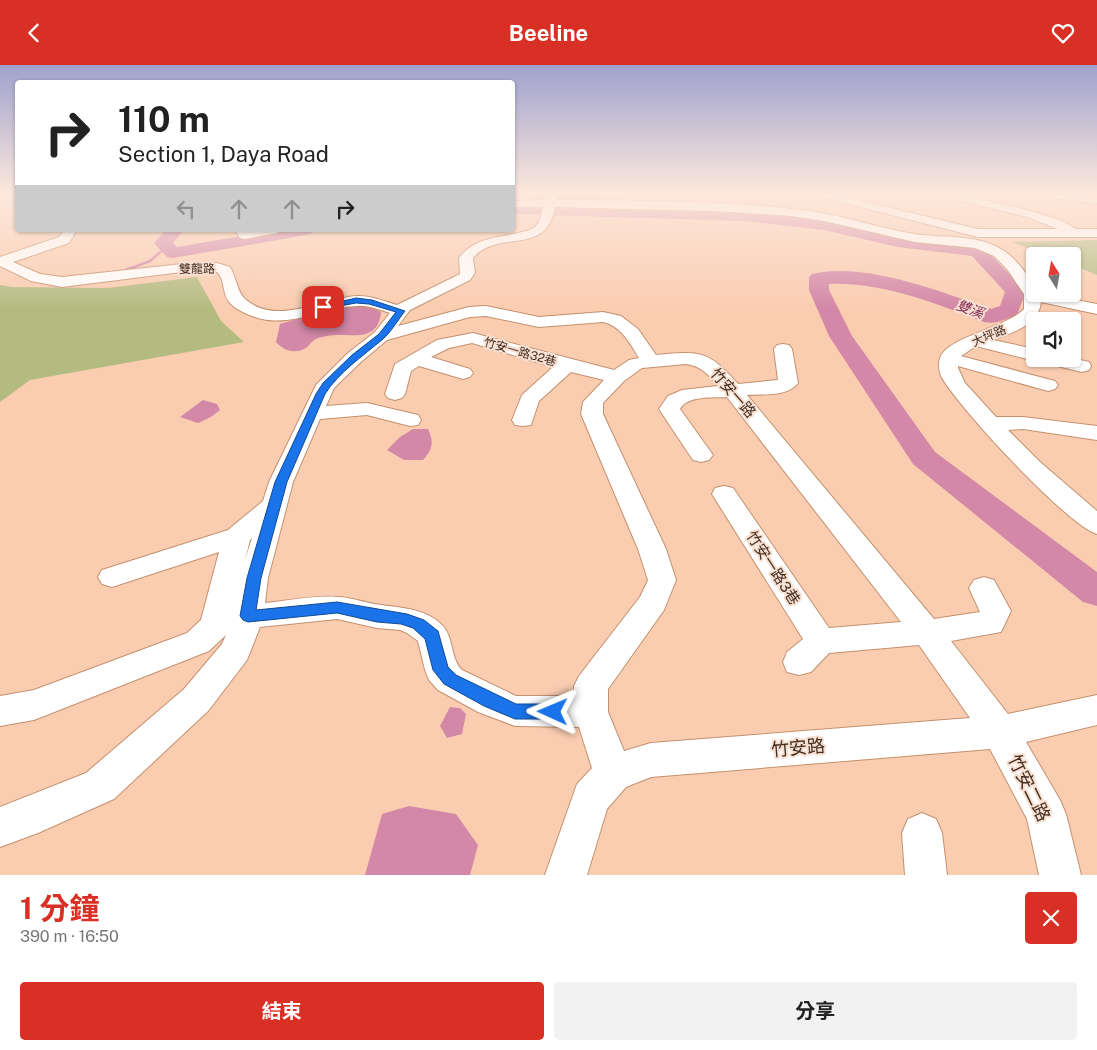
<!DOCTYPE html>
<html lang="zh-TW">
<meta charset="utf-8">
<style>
:root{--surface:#fff;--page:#f2f2f2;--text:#222;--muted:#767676;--accent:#d93025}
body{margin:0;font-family:"Public Sans","Noto Sans TC",sans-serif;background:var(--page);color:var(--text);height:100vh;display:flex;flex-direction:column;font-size:19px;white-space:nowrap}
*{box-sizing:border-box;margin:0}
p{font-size:16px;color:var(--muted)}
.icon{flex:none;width:28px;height:28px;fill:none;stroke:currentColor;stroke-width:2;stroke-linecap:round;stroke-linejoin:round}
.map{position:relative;height:810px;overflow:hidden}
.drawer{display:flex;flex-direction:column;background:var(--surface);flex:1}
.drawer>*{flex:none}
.hud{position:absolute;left:15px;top:15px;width:500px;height:152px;border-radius:5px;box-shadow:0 1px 4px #0004;background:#fff;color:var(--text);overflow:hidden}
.needle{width:32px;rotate:349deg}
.controls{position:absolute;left:1026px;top:182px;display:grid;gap:10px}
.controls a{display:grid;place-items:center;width:55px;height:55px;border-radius:5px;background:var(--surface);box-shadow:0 1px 4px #0004;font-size:25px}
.pin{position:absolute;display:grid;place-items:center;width:42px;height:42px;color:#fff;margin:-21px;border-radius:10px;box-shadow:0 2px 8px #0006}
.me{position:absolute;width:55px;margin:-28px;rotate:271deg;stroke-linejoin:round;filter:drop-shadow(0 0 4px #0008)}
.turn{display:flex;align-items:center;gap:18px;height:105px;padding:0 20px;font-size:22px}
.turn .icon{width:65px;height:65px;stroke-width:2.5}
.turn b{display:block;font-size:35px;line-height:42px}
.lanes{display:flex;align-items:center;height:48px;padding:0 20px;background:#0003;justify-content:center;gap:25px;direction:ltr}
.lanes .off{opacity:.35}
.round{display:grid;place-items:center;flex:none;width:52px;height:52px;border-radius:5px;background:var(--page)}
.overview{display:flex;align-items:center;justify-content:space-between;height:85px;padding:0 20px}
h1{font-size:30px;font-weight:700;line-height:38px;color:var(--accent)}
.cta{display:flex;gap:10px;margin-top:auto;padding:10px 20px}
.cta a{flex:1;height:58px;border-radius:5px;background:var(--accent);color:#fff;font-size:20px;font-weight:700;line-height:58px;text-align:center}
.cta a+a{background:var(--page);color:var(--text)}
header{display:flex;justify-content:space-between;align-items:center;height:65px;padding:0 20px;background:var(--accent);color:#fff;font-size:22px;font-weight:700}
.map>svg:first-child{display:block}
.green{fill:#b4bb81}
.water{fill:#d388a7}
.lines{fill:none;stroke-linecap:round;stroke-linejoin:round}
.stream-far1{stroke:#d388a7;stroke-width:2.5}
.stream{stroke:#d388a7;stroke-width:4}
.river{fill:#d388a7;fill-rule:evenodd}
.minor-casing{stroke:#c4906e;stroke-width:2}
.minor{fill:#fff;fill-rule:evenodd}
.route{fill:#1a73e8;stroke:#114b97}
.labels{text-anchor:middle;stroke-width:4;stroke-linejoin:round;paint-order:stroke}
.far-street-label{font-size:12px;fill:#442e20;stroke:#f7e0d1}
.far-water-label{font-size:14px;font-style:italic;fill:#862d58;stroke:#f7e0d1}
.street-label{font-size:15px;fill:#442e20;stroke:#f7e0d1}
.near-street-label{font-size:18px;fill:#442e20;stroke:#f7e0d1}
</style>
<header><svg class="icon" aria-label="back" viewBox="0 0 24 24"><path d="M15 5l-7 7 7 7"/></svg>Beeline<svg class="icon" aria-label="heart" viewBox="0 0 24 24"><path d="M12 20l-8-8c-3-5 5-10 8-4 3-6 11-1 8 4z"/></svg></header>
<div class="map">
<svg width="1097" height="810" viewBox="0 0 1097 810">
<rect width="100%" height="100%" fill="#facdb1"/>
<!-- green -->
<g class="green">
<path d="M1097 175V210L1073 200 1072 191H1049L1012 177Z"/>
<path d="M197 212 221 256 244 277 30 315 0 337V220L13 222 108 223Z"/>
</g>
<!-- water -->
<g class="water">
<path d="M349 239H362L381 247C378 280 348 267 327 271 324 272 319 272 316 274 311 276 309 282 304 284 293 289 283 285 276 277L280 259Z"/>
<path d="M203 335 217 339 220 345 211 352 198 358 180 352Z"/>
<path d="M413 364H428C434 377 433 384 423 395H404L387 385 400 372Z"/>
<path d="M450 642 460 643 466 649 462 669 447 673 440 661Z"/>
<path d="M409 741 456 749 478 780 470 810H365L382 749Z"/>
</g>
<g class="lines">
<!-- stream-far1 -->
<path class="stream-far1" d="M129 204 150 196 166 182"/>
<!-- stream -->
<path class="stream" d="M127 205 132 203"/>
<!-- river -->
<g class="river">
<path d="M512 139 744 146 824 155 898 172 977 181 983 182 1026 226 1017 250C1005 254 996 260 984 257 934 238 883 217 829 219V225L852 271 935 387 1097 507V541L1083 537 913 399 829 271 809 225V213L812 209C864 196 942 227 991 244L1000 241 1005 227 972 191 898 182 824 165 744 156 512 149Z"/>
<path d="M166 165H184L173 178 177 182 277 165H314L312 169 306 170 173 193 167 192 154 178Z"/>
</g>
<!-- minor casing -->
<g class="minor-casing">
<g id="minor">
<path d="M543 130H555L556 135C639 136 727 135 810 146 845 151 879 163 914 169 942 173 973 169 999 183 1015 191 1026 208 1035 222V229H1045L1097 239V249L1041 237C1039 260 1012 268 993 275L1035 284V294H1042L1035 296 976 281 961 291 1055 316 1058 320 1055 324 1048 326 958 301V303L965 318 996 352H1023L1097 361V375L1023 364 1008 365 1040 397 1097 446V469C1068 461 956 340 941 311 939 305 938 299 940 293 947 272 1006 263 1024 244V229L1007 204 994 191 975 183 915 177 824 156 792 151 714 146 555 142C546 193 498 163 473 193L475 208 470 215 410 245 398 261 469 242 486 241 539 252 603 247 621 251 638 264 656 290C700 286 708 285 738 319L778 315 774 284 777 280 783 279 789 280 792 284 798 318C788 332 762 329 747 330L934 554 980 547 969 523 974 515 984 512 994 515 1011 546 1001 567 951 576 1008 649 1097 630V660L1026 677 1060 735 1066 749 1081 810H1039L1027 754 990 684 651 712 626 722 607 744 587 810H545L577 719 592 703 579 662 515 661 478 647 438 625 429 615 425 605 418 576 407 568 400 565 377 563 337 554 260 562 247 595 208 646 114 734 38 768 0 782V742L86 708 184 624 222 579 226 570 209 586 34 655 0 661V631L34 625 187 568 201 555 219 487 112 522 102 519 98 512 102 505 228 465 263 436 269 417 316 320 348 288 375 267 390 248C380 245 368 240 357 241 323 242 289 264 255 252 246 249 235 244 229 237 222 229 225 210 215 206L182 207 62 222 31 216 0 201V192L59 172 65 165H77L69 178 13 197 40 209 62 212 182 199 217 198 230 202C236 211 237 226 244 233 275 262 320 234 356 231 370 230 384 236 397 240L460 209 459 193C477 168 509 174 534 163L539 157 543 142H512V136L545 135ZM486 251 539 262 603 257C621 261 630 278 639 293L629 295 614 305 473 268 437 275 395 299 385 329 388 333 395 335 402 333 405 329 411 306 419 301 463 314 470 312 473 308 470 304 431 292 449 283 472 278 553 302 522 330 512 355 515 360 523 361 531 360 539 336 571 307 604 315 583 337 581 349 638 484 648 515 640 532 579 611 574 621V631H516L462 605C450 593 454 572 442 560 424 542 398 543 375 539 362 537 350 532 337 532 315 530 288 536 265 538L268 513 293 417 320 354 367 350 410 361 418 360 421 355 418 350 367 338 326 341 334 323 362 296 387 275 470 252ZM686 299C701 301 708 309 718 321L682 325 668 331 659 344 693 395 701 397 709 395 713 390 680 344C688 330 713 333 727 332L901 557 829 563 733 423 724 421 715 423 712 429 803 574 787 587 783 597 787 607 799 610 811 607 829 588 919 580 970 653 651 678 624 686 608 647V624L664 545 676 515 666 484 603 349V338L624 316 642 303ZM252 473 245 495 250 475Z"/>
<path d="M819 130H837L978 164H1058L1027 152 958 135 956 133 958 131 962 130 1035 147 1062 156 1076 164H1097V172H978L821 132Z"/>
<path d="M1049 130 1097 132V138L1055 133Z"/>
<path d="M235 165H279L277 168 245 174 240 173Z"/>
<path d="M1072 293 1089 297 1091 301 1089 305 1082 307 1045 298 1043 294Z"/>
<path d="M922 748 936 754 942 768 947 810H905L902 768 908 754Z"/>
</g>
</g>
<!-- minor -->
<use href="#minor" class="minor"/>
</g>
<!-- sky -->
<linearGradient id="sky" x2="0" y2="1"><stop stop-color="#9fa2ce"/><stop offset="0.53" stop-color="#fde8dc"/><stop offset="1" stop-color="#fde8dc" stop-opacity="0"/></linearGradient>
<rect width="1097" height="243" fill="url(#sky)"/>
<!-- route -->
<path class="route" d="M356 233 372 235 405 246C398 255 391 267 383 274 363 291 339 307 325 329L287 417 261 513 256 545 337 537 407 549 424 555 438 566 448 602 456 610 516 639H553L559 642 561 647 559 652 553 654H515L484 641 444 619 433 605 425 574 413 563 401 559 377 557 337 548 248 557 243 555 240 551 247 513 275 417 316 329 323 318 352 290 379 269 396 247 369 239 356 238 323 244 319 242Z"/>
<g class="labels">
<!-- far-street labels -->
<g class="far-street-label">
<text transform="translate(197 204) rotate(-1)" y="4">雙龍路</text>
<text transform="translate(989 271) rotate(-23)" y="4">大坪路</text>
<text transform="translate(520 287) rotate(16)" y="4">竹安一路32巷</text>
</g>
<!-- far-water labels -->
<g class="far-water-label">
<text transform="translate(970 244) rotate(20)" y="5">雙溪</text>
</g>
<!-- street labels -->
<g class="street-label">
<text transform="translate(733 328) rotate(49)" y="5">竹安一路</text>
<text transform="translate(773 503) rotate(57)" y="5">竹安一路3巷</text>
</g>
<!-- near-street labels -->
<g class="near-street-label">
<text transform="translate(798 683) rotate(-5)" y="6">竹安路</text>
<text transform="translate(1029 723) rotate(64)" y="6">竹安二路</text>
</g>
</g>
</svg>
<div class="controls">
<a><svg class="needle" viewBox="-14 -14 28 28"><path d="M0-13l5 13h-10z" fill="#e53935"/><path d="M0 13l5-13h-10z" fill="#767676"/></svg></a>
<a><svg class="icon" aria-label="sound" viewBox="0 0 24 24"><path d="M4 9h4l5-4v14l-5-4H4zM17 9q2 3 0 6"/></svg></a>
</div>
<div class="pin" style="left:323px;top:242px;background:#d93025"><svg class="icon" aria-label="arrive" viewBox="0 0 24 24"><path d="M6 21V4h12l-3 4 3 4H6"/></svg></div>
<svg class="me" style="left:553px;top:647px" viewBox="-20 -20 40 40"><path d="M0-17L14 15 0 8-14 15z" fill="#1a73e8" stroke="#fff" stroke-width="4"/></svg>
<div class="hud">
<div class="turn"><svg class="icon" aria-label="right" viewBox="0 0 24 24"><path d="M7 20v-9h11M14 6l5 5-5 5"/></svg><div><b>110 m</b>Section 1, Daya Road</div></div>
<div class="lanes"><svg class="icon off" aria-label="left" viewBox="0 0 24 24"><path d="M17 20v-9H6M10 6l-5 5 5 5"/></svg><svg class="icon off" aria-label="ahead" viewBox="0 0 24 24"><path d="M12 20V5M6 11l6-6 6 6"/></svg><svg class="icon off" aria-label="ahead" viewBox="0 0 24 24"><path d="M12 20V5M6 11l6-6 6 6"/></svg><svg class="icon" aria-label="right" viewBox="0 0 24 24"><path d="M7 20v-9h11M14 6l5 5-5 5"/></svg></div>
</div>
</div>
<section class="drawer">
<div class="overview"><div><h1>1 分鐘</h1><p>390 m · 16:50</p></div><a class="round" style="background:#d93025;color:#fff"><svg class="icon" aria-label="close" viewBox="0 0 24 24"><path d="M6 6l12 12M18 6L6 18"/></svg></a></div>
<div class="cta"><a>結束</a><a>分享</a></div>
</section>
